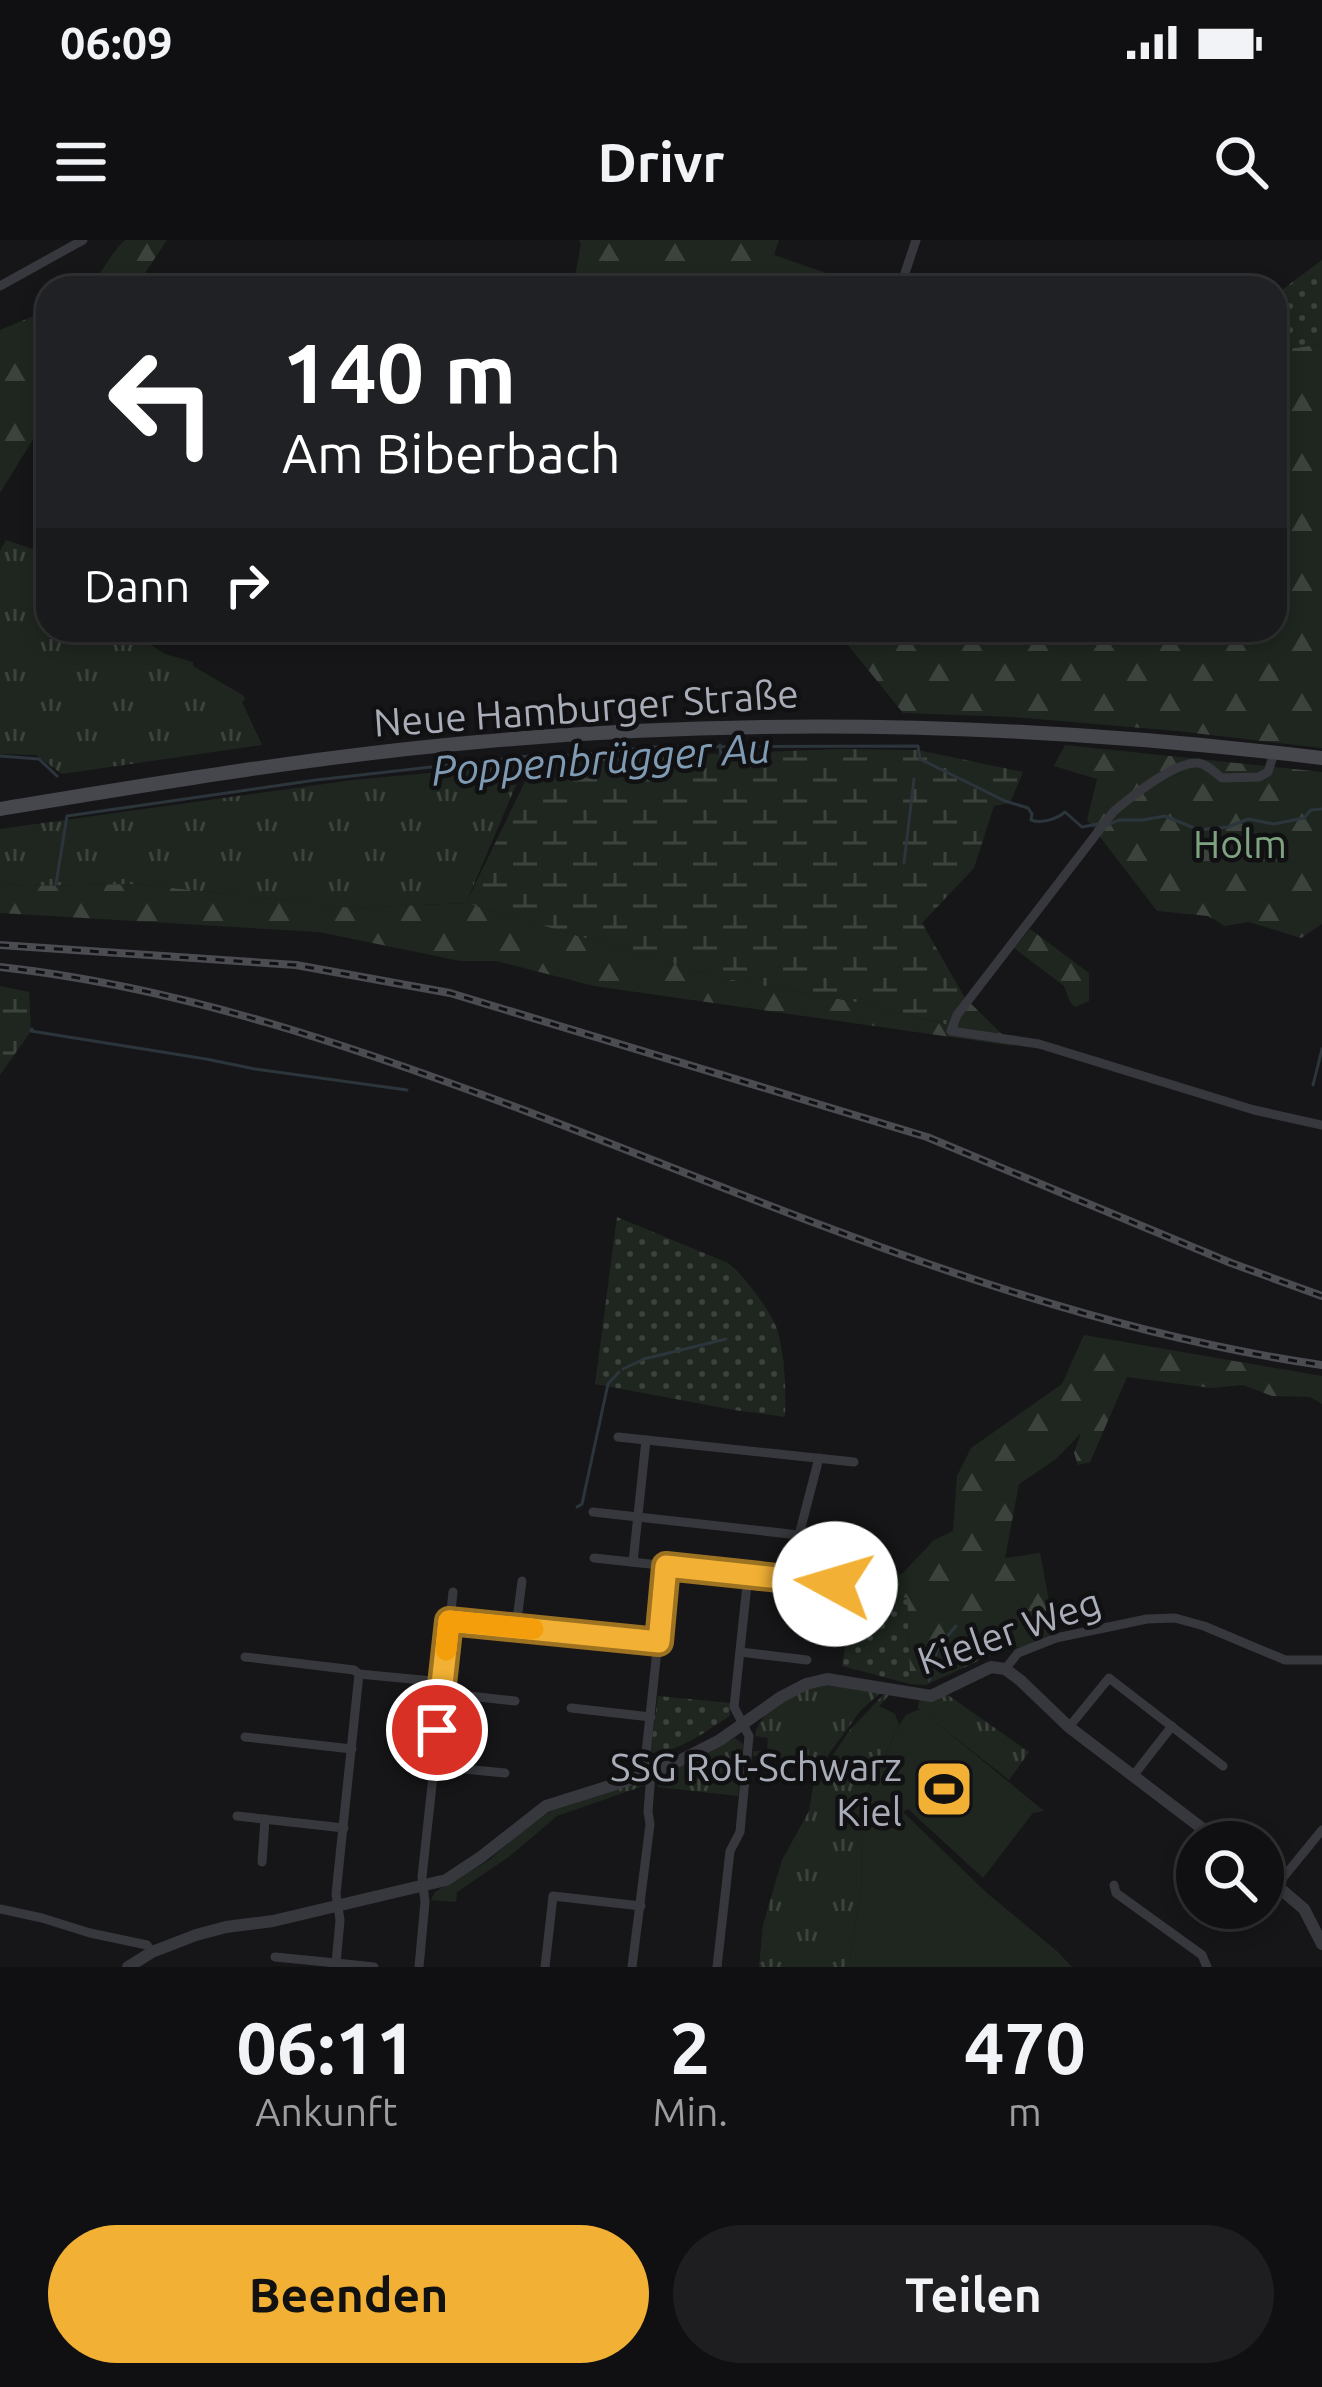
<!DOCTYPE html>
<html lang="de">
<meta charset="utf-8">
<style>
:root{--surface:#101012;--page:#1e1e20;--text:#f1f3f6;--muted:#9c9d9f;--line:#303032;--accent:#f2b134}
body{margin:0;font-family:Ubuntu,sans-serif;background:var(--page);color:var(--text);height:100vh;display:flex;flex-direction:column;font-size:45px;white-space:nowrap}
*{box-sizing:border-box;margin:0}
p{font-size:39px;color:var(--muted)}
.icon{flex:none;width:66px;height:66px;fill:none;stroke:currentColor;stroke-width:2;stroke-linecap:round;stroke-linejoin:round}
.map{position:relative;height:1727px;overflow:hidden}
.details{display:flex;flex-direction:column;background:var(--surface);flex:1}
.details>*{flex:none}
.top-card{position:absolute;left:36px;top:36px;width:1251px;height:366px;border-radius:36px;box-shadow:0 6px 18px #0003,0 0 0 3px var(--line);background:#202124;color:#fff;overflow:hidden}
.controls{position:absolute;left:1176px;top:1581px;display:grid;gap:24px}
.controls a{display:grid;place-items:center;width:108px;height:108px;border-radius:50%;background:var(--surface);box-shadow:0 6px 18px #0003,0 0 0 3px var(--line);font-size:60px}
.pin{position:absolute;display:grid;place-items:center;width:102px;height:102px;color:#fff;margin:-51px;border:6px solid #fff;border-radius:50%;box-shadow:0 3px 12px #0007}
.me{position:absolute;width:132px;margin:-66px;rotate:276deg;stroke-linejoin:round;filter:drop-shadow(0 0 9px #0008)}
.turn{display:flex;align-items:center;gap:42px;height:252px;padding:0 48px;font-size:54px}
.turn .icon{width:156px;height:156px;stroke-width:2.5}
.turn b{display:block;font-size:84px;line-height:102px}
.then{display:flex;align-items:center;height:114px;padding:0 48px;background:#0003;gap:24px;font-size:45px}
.eta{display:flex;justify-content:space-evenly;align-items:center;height:204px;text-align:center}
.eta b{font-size:72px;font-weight:600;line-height:84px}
.button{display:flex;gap:24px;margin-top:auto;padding:24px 48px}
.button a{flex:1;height:138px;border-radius:72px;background:var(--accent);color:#111;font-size:48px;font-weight:600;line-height:138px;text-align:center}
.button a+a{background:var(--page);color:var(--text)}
.status{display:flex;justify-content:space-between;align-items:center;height:84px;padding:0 60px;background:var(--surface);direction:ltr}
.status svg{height:33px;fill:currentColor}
header{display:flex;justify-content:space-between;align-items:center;height:156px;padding:0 48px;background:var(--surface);font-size:54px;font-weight:600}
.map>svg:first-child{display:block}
.grass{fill:url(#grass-tufts)}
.forest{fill:url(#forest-firs)}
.wetland{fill:url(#wetland-marsh)}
.park{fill:url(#park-dots)}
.pitch{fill:#1e261f}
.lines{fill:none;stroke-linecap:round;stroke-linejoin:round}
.stream{stroke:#2c353c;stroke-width:3}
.minor{stroke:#37383d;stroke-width:9}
.tertiary{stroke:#37383d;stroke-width:12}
.secondary{stroke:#45474d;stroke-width:14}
.rail-casing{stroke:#4a4c52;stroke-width:8}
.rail{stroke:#111113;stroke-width:3;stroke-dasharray:9;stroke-linecap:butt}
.route-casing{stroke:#9d7322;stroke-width:30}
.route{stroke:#f2b134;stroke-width:21}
.slow{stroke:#f59e0b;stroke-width:21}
.labels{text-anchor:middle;stroke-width:9;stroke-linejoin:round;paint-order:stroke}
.street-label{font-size:39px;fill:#a8adb8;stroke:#111113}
.park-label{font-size:39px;fill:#7fa381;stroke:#111113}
.poi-label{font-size:39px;fill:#a8adb8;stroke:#111113;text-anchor:end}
.water-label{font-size:42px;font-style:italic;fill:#7f9bb3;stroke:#111113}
</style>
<div class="status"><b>06:09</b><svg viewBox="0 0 49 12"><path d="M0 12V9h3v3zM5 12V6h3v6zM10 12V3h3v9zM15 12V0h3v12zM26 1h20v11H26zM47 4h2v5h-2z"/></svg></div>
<header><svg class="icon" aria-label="menu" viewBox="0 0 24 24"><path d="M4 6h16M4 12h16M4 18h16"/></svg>Drivr<svg class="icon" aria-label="search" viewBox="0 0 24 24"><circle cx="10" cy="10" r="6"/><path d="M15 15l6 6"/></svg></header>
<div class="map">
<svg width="1322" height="1727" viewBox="0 0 1322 1727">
<defs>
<pattern id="grass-tufts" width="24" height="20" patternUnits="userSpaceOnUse" patternTransform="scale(3)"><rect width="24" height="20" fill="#1e261f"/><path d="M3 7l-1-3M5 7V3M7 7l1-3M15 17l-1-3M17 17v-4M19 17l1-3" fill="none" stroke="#3c433d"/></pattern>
<pattern id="forest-firs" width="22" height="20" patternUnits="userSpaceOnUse" patternTransform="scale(3)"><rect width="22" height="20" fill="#1e261f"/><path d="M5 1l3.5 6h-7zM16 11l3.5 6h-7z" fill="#3c433d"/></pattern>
<pattern id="wetland-marsh" width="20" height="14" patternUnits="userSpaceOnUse" patternTransform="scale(3)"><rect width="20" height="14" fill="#1e261f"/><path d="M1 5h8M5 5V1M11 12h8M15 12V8" fill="none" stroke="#3c433d"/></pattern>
<pattern id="park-dots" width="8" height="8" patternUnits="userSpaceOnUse" patternTransform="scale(3)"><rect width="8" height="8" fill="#1e261f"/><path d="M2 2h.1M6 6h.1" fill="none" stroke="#3c433d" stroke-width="1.8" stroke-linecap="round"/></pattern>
</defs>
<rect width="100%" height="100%" fill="#161618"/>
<!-- grass -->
<g class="grass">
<path d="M6 300 48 314V390H137L135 395 165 414 193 422V426L244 456 245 460 242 462 262 505 62 534 36 515 0 514V311Z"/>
<path d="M525 524 466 663 353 668 135 644 25 646 0 642V589L353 540Z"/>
<path d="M822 1442 880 1453 861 1470 823 1522 753 1516V1511H767L768 1498 755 1496C758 1469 798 1451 822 1442Z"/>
<path d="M884 1454 889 1455 879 1466 895 1474 899 1485 865 1557 866 1578 861 1601 862 1642 849 1727H759L763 1685 782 1620 809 1571 816 1528 825 1527 849 1491Z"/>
<path d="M948 1455 1029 1512 1009 1540 918 1468 919 1461Z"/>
<path d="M735 1498 743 1504 738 1556 658 1547 659 1538 664 1533Z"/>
<path d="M637 1541 646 1545 557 1576 510 1616 457 1652 456 1662 431 1660 435 1652 488 1621 527 1587 552 1570Z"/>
</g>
<!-- forest -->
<g class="forest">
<path d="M125 0H167L135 48H89C103 32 109 15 125 0Z"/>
<path d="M579 0H779L774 15 869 48H573L581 4Z"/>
<path d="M48 70V175L0 253V90Z"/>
<path d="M1322 104V508L1177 491 1014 477 903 473 836 390H1275V105L1295 108Z"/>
<path d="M1065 505 1322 532V684L1301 698 1249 682 1225 686 1208 676 1157 671 1087 580 1097 539 1054 526Z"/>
<path d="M0 642 25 646 135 644 353 668 466 663 722 738 867 764 947 785 965 758 1014 806 594 746 496 721H460L319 692 0 673Z"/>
<path d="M1030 689 1089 733V761L1075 767 1070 762 1064 746 1014 708Z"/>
<path d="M1084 1095 1322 1136V1164L1310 1157 1272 1156 1243 1145 1211 1148 1127 1137 1090 1222 1078 1225 1074 1213 1081 1193 1056 1219 1019 1244 1005 1318 1040 1313 1055 1393 1021 1407 1004 1409 926 1445 910 1444 907 1358 854 1354 857 1342 902 1334 934 1300 953 1291 957 1236 971 1208 1062 1144Z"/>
</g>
<!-- wetland -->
<g class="wetland">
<path d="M841 509 918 510 1023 532 1010 563 994 566 974 628 922 683 965 758 948 785 867 764 722 738 466 663 535 521Z"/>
<path d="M0 746 29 752 31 791 0 835Z"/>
</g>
<!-- park -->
<g class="park">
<path d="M1322 20V104L1295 108 1275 105V55Z"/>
<path d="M617 977 728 1023C744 1035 772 1073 778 1092 785 1119 786 1150 785 1177L734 1170 595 1144Z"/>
<path d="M854 1354 907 1358 910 1444 842 1426Z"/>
<path d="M658 1456 730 1463V1476C706 1491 678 1513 650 1513Z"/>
</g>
<!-- pitch -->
<path class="pitch" d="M920 1469 1044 1571 1033 1573 983 1638 908 1569 903 1572 987 1653 1058 1712 1072 1727H849L862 1642 861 1601 866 1578 865 1558 899 1485 906 1475Z"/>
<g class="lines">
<!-- stream -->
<g class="stream">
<path d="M720 505 722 527"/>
<path d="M0 516 39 519 57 536"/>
<path d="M1108 585 1119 580H1143L1165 576 1199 590 1228 587 1248 579 1274 584 1304 578 1311 570 1322 569"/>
<path d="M904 623 914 539"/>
<path d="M56 644 67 576 316 540 529 516 580 515 652 507 918 506 920 519 1005 561 1028 568 1032 574 1031 580C1041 584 1057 579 1065 572L1082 587 1098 584"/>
<path d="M32 789 31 791 206 819 255 829 407 850"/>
<path d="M1313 845 1322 809"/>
<path d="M623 1129 644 1119 726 1099"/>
<path d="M577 1267 582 1264 608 1144 619 1132"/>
<path d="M929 1441 938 1407 956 1386"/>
</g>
<!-- minor -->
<g class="minor">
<path d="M0 46 83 0"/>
<path d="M903 48 902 42 916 0"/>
<path d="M1274 513 1268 532 1259 537 1222 538C1214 532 1207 524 1198 523 1175 521 1131 557 1114 571L957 775 951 791 1039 804 1254 870 1322 885"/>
<path d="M618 1197 854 1222"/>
<path d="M593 1272 844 1300"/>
<path d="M594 1318 835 1344"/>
<path d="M633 1322 646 1200"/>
<path d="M793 1340 799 1295 819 1218"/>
<path d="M449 1381 659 1402"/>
<path d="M516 1387 522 1341"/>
<path d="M740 1412 807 1420"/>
<path d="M245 1417 354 1430 359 1434 443 1442"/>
<path d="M1005 1429 1018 1413 1056 1398 1147 1379 1175 1378 1204 1386 1285 1420H1322"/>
<path d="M359 1434 336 1654 340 1680 336 1723 374 1727"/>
<path d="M442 1453 515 1461"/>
<path d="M571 1468 651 1477"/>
<path d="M1069 1487 1109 1438 1223 1526"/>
<path d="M245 1497 352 1509"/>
<path d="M433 1526 505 1533"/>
<path d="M1133 1536 1172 1486"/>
<path d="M237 1576 344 1588"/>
<path d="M262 1622 265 1579"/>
<path d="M1114 1645 1116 1653 1202 1715 1207 1727"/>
<path d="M1277 1645 1322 1590"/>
<path d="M0 1669 42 1678 90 1693 147 1705 152 1712"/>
<path d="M275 1717 336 1723"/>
<path d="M419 1727 425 1662 422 1637 453 1352"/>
<path d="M545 1727 553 1656 641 1666"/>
<path d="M632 1727 650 1584 648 1572 651 1533 646 1513 666 1326"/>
<path d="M717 1727 730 1611 740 1592 749 1496 734 1467 748 1335"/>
</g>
<!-- tertiary -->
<g class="tertiary">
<path d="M1263 1634 1304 1669 1322 1704"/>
<path d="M128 1727 152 1712 196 1695 226 1687 273 1681 446 1640 481 1617 546 1566 651 1533 681 1520 720 1500 781 1457 806 1444 827 1439 931 1456 991 1427 1005 1429 1020 1440 1069 1487 1220 1602"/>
</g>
<!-- secondary -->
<path class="secondary" d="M0 569C158 543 318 516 478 502 759 476 1042 484 1322 518"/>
<!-- rail casing -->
<g class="rail-casing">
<g id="rail">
<path d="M0 705 296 725 450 753 927 897 1231 1023 1322 1056"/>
<path d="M0 727C182 747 355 807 526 871 786 970 1044 1085 1322 1125"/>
</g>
</g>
<!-- rail -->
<use href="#rail" class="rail"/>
</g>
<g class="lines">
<!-- route casing -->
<g class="route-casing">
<path id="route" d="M437 1490 449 1381 659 1402 666 1326 835 1344"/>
</g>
<!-- route -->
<use href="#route" class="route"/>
<!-- slow -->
<path class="slow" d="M446 1410 449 1381 533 1389"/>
</g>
<!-- icons -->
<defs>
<g id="stadium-square" transform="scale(3)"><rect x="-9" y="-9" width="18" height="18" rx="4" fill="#f2b134" stroke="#111113"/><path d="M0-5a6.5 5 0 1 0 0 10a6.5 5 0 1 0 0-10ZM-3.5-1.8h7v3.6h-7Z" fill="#111"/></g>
</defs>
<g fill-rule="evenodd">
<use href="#stadium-square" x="944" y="1549"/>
</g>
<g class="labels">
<!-- street labels -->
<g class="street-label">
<text transform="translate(586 468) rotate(-4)" y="14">Neue Hamburger Straße</text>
<text transform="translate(1009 1391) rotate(-19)" y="14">Kieler Weg</text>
</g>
<!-- park labels -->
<g class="park-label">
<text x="1240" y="618">Holm</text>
</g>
<!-- poi labels -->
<g class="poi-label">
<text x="902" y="1541">SSG Rot-Schwarz<tspan x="902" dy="45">Kiel</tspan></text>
</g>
<!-- water labels -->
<g class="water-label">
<text transform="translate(601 519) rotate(-4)" y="15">Poppenbrügger Au</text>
</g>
</g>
</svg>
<div class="controls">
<a><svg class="icon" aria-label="search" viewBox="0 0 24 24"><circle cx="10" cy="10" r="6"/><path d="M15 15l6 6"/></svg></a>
</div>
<div class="pin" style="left:437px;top:1490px;background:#d93025"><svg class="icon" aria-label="arrive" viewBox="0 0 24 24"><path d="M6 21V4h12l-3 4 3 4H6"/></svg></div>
<svg class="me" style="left:835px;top:1344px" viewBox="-20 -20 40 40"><circle r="19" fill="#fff"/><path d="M0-13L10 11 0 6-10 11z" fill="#f2b134"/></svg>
<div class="top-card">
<div class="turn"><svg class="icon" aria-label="left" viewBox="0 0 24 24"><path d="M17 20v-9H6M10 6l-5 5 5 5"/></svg><div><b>140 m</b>Am Biberbach</div></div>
<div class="then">Dann<svg class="icon" aria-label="right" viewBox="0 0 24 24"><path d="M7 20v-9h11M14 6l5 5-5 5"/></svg></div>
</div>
</div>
<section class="details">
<div class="eta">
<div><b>06:11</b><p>Ankunft</p></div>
<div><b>2</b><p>Min.</p></div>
<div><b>470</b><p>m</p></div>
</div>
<div class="button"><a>Beenden</a><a>Teilen</a></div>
</section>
